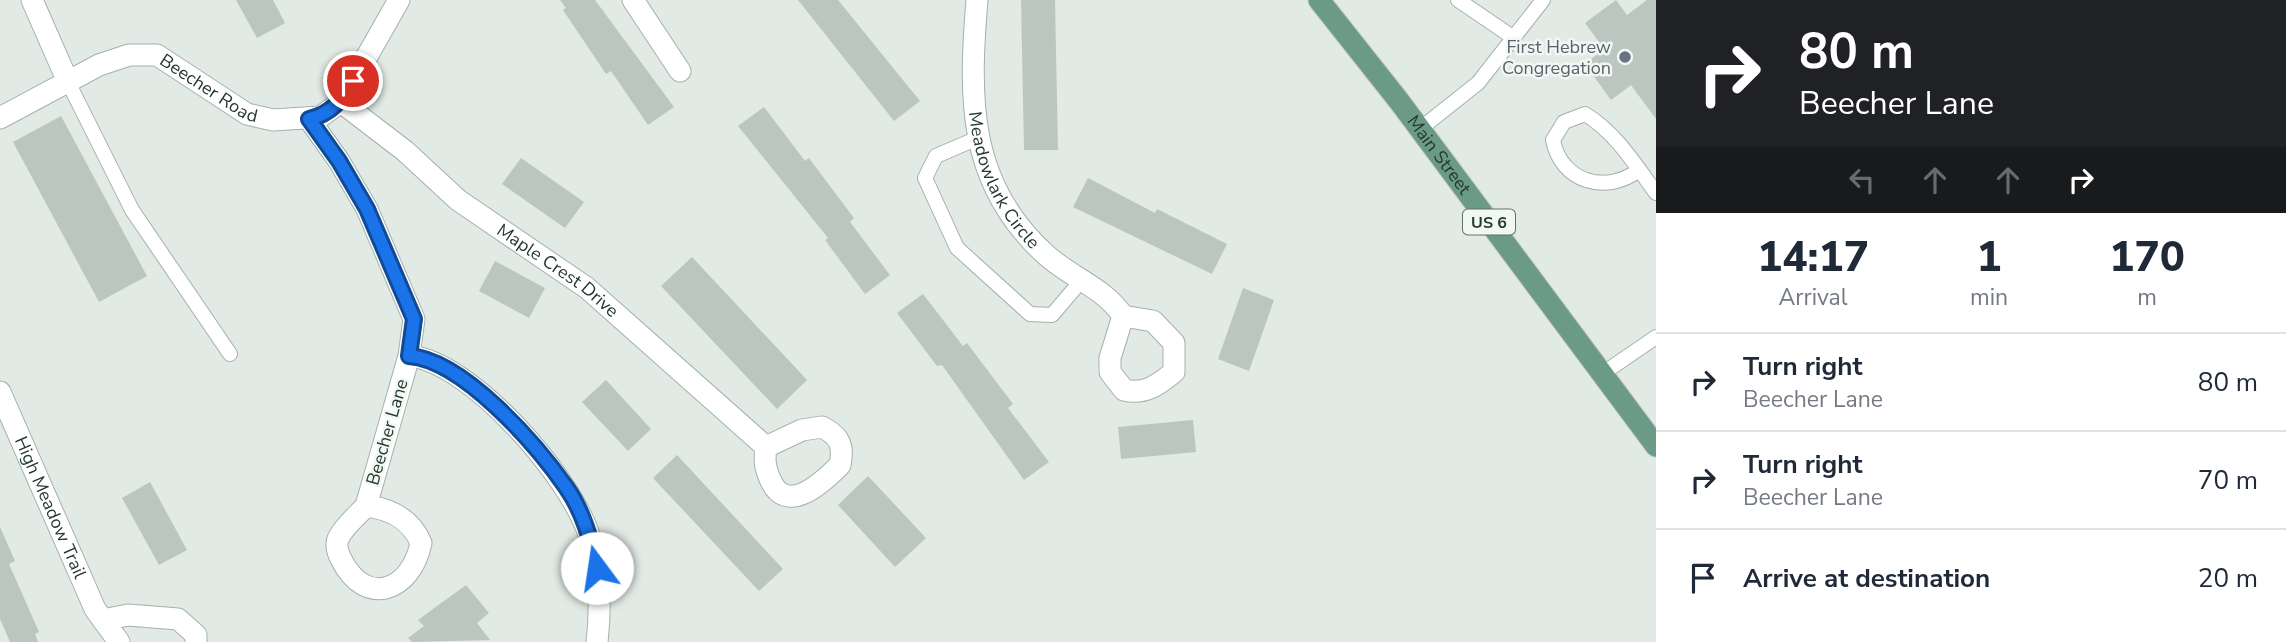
<!DOCTYPE html>
<style>
:root{--surface:#fff;--page:#f6f6f7;--text:#1f2937;--muted:#747a83;--line:#e0e1e3}
body{margin:0;font-family:"Nunito Sans",sans-serif;background:var(--page);color:var(--text);height:100vh;display:flex;flex-direction:column;font-size:26px;white-space:nowrap}
*{box-sizing:border-box;margin:0}
p{font-size:23px;color:var(--muted)}
.icon{flex:none;width:38px;height:38px;fill:none;stroke:currentColor;stroke-width:2;stroke-linecap:round;stroke-linejoin:round}
.map{position:relative;flex:1;overflow:hidden}
.sheet{display:flex;flex-direction:column;background:var(--surface);width:630px}
.sheet>*{flex:none}
.banner{background:#202124;color:#fff;overflow:hidden}
.pin{position:absolute;display:grid;place-items:center;width:60px;height:60px;color:#fff;margin:-30px;border:4px solid #fff;border-radius:50%;box-shadow:0 2px 7px #0007}
.me{position:absolute;width:77px;margin:-38px;rotate:346deg;stroke-linejoin:round;filter:drop-shadow(0 0 5px #0008)}
.turn{display:flex;align-items:center;gap:24px;height:147px;padding:0 28px;font-size:32px}
.turn .icon{width:91px;height:91px;stroke-width:2.5}
.turn b{display:block;font-size:49px;line-height:60px}
.lanes{display:flex;align-items:center;height:66px;padding:0 28px;background:#0003;justify-content:center;gap:35px;direction:ltr}
.lanes .off{opacity:.35}
.eta{display:flex;justify-content:space-evenly;align-items:center;height:119px;text-align:center}
.eta b{font-size:42px;font-weight:800;line-height:49px}
ul{padding:0;list-style:none}
li{display:flex;align-items:center;gap:21px;height:98px;padding:0 28px;border-top:2px solid var(--line)}
li div{flex:1}
li b{display:block;font-size:26px}
li em{font-style:normal}
main{display:flex;flex:1;min-height:0}
.map>svg:first-child{display:block}
.building{fill:#bac7c0}
.lines{fill:none;stroke-linecap:round;stroke-linejoin:round}
.lane-casing{stroke:#a5b1ab;stroke-width:16}
.street-casing{stroke:#a5b1ab;stroke-width:23}
.primary-casing{stroke:#bdc4c1;stroke-width:23}
.lane{stroke:#fff;stroke-width:14}
.street{stroke:#fff;stroke-width:21}
.primary{stroke:#6b9a86;stroke-width:21}
.route-casing{stroke:#114b97;stroke-width:18}
.route{stroke:#1a73e8;stroke-width:12}
.worship-dot{fill:#6b7280;stroke:#f1f7f3;stroke-width:2.5}
.labels{text-anchor:middle;stroke-width:5;stroke-linejoin:round;paint-order:stroke}
.shield{fill:#f1f7f3;stroke:#62726a;stroke-width:2}
.shield-label{font-size:16px;font-weight:bold;fill:#24392f}
.worship-label{font-size:18px;fill:#5b616d;stroke:#f1f7f3;text-anchor:end}
.street-label{font-size:18px;fill:#24392f;stroke:#f1f7f3}
</style>
<main>
<div class="map">
<svg width="1656" height="642" viewBox="0 0 1656 642">
<rect width="100%" height="100%" fill="#e1eae5"/>
<!-- building -->
<g class="building">
<path d="M236 0H273L285 23 257 38Z"/>
<path d="M560 0H595L674 107 648 125 611 71 606 74 563 10 566 8Z"/>
<path d="M798 0H838L920 101 894 121Z"/>
<path d="M1021 0H1055L1058 150H1024Z"/>
<path d="M1616 0 1627 15 1647 0H1656V119L1631 85 1611 100 1585 64 1604 49 1585 23Z"/>
<path d="M764 107 805 161 809 158 854 218 850 222 890 275 865 294 825 240 828 238 738 126Z"/>
<path d="M61 116 147 276 99 302 13 142Z"/>
<path d="M521 158 584 202 565 228 502 184Z"/>
<path d="M1088 178 1155 213 1157 209 1227 244 1212 274 1073 207Z"/>
<path d="M692 257 807 380 777 409 661 286Z"/>
<path d="M495 261 545 288 529 318 479 291Z"/>
<path d="M1243 288 1274 300 1249 371 1218 359Z"/>
<path d="M923 294 963 346 967 343 1013 404 1008 408 1049 462 1024 480 942 365 937 366 897 313Z"/>
<path d="M606 380 651 429 628 451 582 402Z"/>
<path d="M1193 420 1196 452 1121 459 1118 427Z"/>
<path d="M677 455 783 569 759 591 653 478Z"/>
<path d="M868 476 926 538 895 567 838 505Z"/>
<path d="M150 482 187 550 159 565 122 498Z"/>
<path d="M0 527 15 561 9 564 39 632 35 634 38 642H10L0 619Z"/>
<path d="M466 585 489 613 477 623 490 640 412 642 408 638 424 626 418 620Z"/>
</g>
<g class="lines">
<!-- lane casing -->
<g class="lane-casing">
<g id="lane">
<path d="M1458 0 1514 38"/>
<path d="M68 82 132 210 230 354"/>
<path d="M1420 129 1478 83 1543 0"/>
<path d="M978 138 936 156 925 178 957 248 1030 314 1052 315 1081 281"/>
<path d="M1639 170C1606 195 1561 182 1553 140L1564 122 1585 114C1615 132 1635 164 1656 193"/>
<path d="M1602 374 1656 337"/>
</g>
</g>
<!-- street casing -->
<g class="street-casing">
<g id="street">
<path d="M32 0 68 82"/>
<path d="M633 0 680 71"/>
<path id="s1" d="M977 0C969 97 967 182 1044 253 1069 277 1104 287 1123 316"/>
<path id="s2" d="M341 102 405 151 458 200 587 288 766 447"/>
<path id="s3" d="M0 118 99 65 129 55H157L247 114 273 120 320 117 341 102 399 0"/>
<path d="M309 119 339 161 367 209 414 319 409 356 366 506"/>
<path d="M1123 316 1153 321 1174 343V372C1158 385 1145 395 1124 390L1110 372V358Z"/>
<path d="M409 356C471 361 571 478 589 535 600 569 601 607 597 642"/>
<path id="s4" d="M0 392 95 609 103 620"/>
<path d="M822 427C840 436 844 446 840 465 822 483 786 517 770 479 765 467 764 461 766 447L802 430Z"/>
<path d="M366 506C391 509 411 519 421 543 411 592 365 608 341 559 338 553 335 546 338 539 343 527 358 515 366 506Z"/>
<path d="M119 642 103 620 128 615 178 619 196 635V642"/>
</g>
</g>
<!-- primary casing -->
<g class="primary-casing">
<g id="primary">
<path id="s5" d="M1319 0 1399 101 1656 446"/>
</g>
</g>
<!-- lane -->
<use href="#lane" class="lane"/>
<!-- street -->
<use href="#street" class="street"/>
<!-- primary -->
<use href="#primary" class="primary"/>
</g>
<g class="lines">
<!-- route casing -->
<g class="route-casing">
<path id="route" d="M353 81C342 100 331 114 309 119L339 161 367 209 414 319 409 356C463 360 536 444 566 487 583 511 591 540 597 568"/>
</g>
<!-- route -->
<use href="#route" class="route"/>
</g>
<!-- markers -->
<circle class="worship-dot" cx="1625" cy="57" r="7"/>
<g class="labels">
<!-- shield labels -->
<rect class="shield" x="1463" y="209.5" width="52" height="25" rx="5"/>
<g class="shield-label">
<text x="1489" y="228">US 6</text>
</g>
<!-- worship labels -->
<g class="worship-label">
<text x="1611" y="53">First Hebrew<tspan x="1611" dy="21">Congregation</tspan></text>
</g>
<!-- street labels -->
<g class="street-label">
<text dy="6" stroke="none"><textPath href="#s3" startOffset="234">Beecher Road</textPath></text>
<text dy="6" stroke="none"><textPath href="#s5" startOffset="196">Main Street</textPath></text>
<text dy="6" stroke="none"><textPath href="#s1" startOffset="187">Meadowlark Circle</textPath></text>
<text dy="6" stroke="none"><textPath href="#s2" startOffset="275">Maple Crest Drive</textPath></text>
<text transform="translate(387 432) rotate(-74)" y="6">Beecher Lane</text>
<text dy="6" stroke="none"><textPath href="#s4" startOffset="126">High Meadow Trail</textPath></text>
</g>
</g>
</svg>
<div class="pin" style="left:353px;top:81px;background:#d93025"><svg class="icon" aria-label="arrive" viewBox="0 0 24 24"><path d="M6 21V4h12l-3 4 3 4H6"/></svg></div>
<svg class="me" style="left:597px;top:568px" viewBox="-20 -20 40 40"><circle r="19" fill="#fff"/><path d="M0-13L10 11 0 6-10 11z" fill="#1a73e8"/></svg>
</div>
<section class="sheet">
<div class="banner">
<div class="turn"><svg class="icon" aria-label="right" viewBox="0 0 24 24"><path d="M7 20v-9h11M14 6l5 5-5 5"/></svg><div><b>80 m</b>Beecher Lane</div></div>
<div class="lanes"><svg class="icon off" aria-label="left" viewBox="0 0 24 24"><path d="M17 20v-9H6M10 6l-5 5 5 5"/></svg><svg class="icon off" aria-label="ahead" viewBox="0 0 24 24"><path d="M12 20V5M6 11l6-6 6 6"/></svg><svg class="icon off" aria-label="ahead" viewBox="0 0 24 24"><path d="M12 20V5M6 11l6-6 6 6"/></svg><svg class="icon" aria-label="right" viewBox="0 0 24 24"><path d="M7 20v-9h11M14 6l5 5-5 5"/></svg></div>
</div>
<div class="eta">
<div><b>14:17</b><p>Arrival</p></div>
<div><b>1</b><p>min</p></div>
<div><b>170</b><p>m</p></div>
</div>
<ul>
<li><svg class="icon" aria-label="right" viewBox="0 0 24 24"><path d="M7 20v-9h11M14 6l5 5-5 5"/></svg><div><b>Turn right</b><p>Beecher Lane</p></div><em>80 m</em></li>
<li><svg class="icon" aria-label="right" viewBox="0 0 24 24"><path d="M7 20v-9h11M14 6l5 5-5 5"/></svg><div><b>Turn right</b><p>Beecher Lane</p></div><em>70 m</em></li>
<li><svg class="icon" aria-label="arrive" viewBox="0 0 24 24"><path d="M6 21V4h12l-3 4 3 4H6"/></svg><div><b>Arrive at destination</b></div><em>20 m</em></li>
</ul>
</section>
</main>
